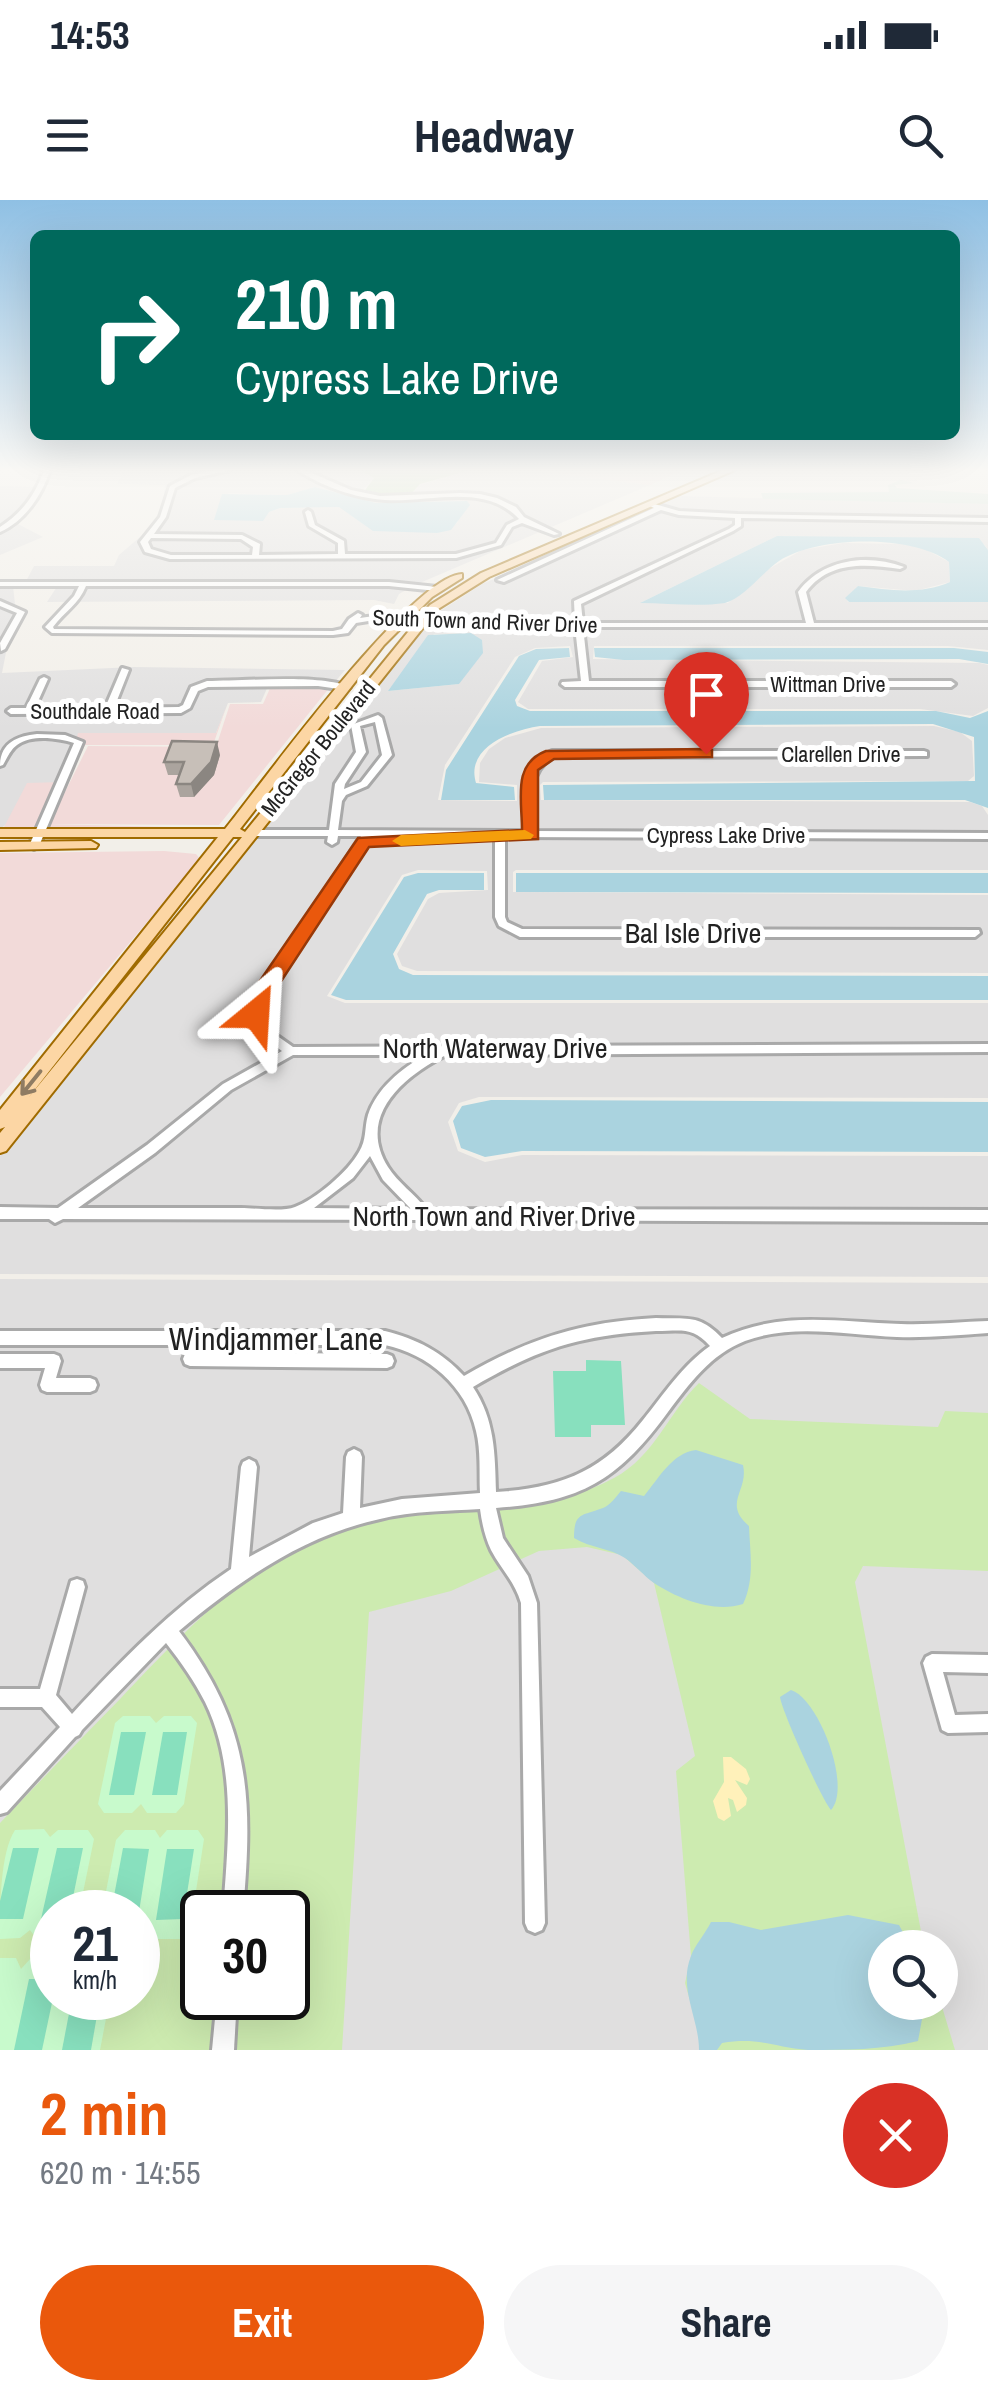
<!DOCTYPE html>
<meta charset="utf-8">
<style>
:root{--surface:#fff;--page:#f6f6f7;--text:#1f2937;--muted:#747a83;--accent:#ea580c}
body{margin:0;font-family:"Archivo Narrow",sans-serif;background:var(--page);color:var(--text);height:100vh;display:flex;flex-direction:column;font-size:38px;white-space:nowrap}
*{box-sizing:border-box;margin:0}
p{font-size:32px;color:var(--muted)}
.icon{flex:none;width:55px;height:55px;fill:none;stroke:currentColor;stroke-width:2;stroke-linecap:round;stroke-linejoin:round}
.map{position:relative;height:1850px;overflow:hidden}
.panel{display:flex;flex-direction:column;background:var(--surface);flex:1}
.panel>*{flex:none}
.banner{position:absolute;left:30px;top:30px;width:930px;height:210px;border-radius:15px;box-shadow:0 10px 40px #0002;background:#00695c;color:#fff;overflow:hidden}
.controls{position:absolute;left:868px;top:1730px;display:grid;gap:20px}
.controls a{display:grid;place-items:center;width:90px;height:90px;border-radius:50%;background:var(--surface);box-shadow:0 10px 40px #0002;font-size:50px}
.speed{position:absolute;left:30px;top:1690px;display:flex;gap:20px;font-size:50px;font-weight:700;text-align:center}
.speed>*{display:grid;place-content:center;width:130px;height:130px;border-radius:50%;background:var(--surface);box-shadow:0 10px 40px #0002;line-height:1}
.speed small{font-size:25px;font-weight:400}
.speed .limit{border:5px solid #111;border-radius:15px;background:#fff;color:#111}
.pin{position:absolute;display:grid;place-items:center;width:85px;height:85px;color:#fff;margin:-102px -42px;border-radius:50% 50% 50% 0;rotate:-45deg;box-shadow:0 0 10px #0007}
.pin .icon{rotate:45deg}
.me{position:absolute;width:110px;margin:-55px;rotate:27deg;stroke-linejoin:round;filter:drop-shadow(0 0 8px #0008)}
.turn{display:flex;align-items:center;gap:35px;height:210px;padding:0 40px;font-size:45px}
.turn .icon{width:130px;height:130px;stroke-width:2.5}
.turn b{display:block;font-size:70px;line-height:85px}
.round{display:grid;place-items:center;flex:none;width:105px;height:105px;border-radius:52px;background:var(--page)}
.overview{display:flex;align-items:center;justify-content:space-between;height:170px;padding:0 40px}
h1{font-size:60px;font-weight:700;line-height:75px;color:var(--accent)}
.primary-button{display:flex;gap:20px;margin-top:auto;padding:20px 40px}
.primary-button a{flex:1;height:115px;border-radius:60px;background:var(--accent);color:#fff;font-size:40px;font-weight:700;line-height:115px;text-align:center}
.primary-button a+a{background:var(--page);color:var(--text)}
.status{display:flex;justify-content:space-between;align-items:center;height:70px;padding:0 50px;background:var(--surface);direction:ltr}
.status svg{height:28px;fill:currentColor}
header{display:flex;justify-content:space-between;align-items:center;height:130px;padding:0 40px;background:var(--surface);font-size:45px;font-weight:700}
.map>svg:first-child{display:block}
.residential{fill:#e0dfdf;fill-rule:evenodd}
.commercial{fill:#f2dad9}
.grass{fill:#cdebb0;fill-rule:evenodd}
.forest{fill:#add19e}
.wetland{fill:#c6e0d4}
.sand{fill:#fff1ba}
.park{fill:#c8facc}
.pitch{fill:#88e0be}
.water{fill:#aad3df}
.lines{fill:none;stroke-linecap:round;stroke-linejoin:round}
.minor-casing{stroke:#a9a9a9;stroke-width:6}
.major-casing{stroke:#a06b00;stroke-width:4}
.minor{fill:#fff;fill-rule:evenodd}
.major{fill:#fcd6a4;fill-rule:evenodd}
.wall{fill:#aba49e}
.shaded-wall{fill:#8b8681}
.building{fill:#c7bfb8;stroke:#8b8681;stroke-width:2.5}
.oneway{stroke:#8f7c63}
.route{fill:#ea580c;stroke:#983908;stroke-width:2.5}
.slow{fill:#f59e0b}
.labels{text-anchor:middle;stroke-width:10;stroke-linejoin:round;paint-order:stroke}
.far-street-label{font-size:22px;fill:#222;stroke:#fff}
.street-label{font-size:28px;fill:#222;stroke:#fff}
.near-street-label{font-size:32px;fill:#222;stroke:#fff}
</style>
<div class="status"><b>14:53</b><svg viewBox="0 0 49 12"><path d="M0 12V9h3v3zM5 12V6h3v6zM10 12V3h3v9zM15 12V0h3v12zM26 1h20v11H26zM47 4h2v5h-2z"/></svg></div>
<header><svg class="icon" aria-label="menu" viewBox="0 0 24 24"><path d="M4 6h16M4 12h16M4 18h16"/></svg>Headway<svg class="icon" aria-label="search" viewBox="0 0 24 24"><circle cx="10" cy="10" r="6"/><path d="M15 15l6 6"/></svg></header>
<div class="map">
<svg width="988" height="1850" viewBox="0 0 988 1850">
<rect width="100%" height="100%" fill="#f2efe9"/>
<!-- residential -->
<g class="residential">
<path d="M124 270H360L374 278 363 290 407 297 420 285 471 270H527L650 285 415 385 399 394 394 404 374 400 47 402 58 385 25 383 34 366H114L119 355 148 330 163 306 165 285 117 284ZM315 287 376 303 466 301 457 323 437 333 362 323 340 307 280 308 269 312 227 293 287 295Z"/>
<path d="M0 286 43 287 16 323 43 337 0 355Z"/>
<path d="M677 296 988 304V350L984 344 777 336 642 402 728 403 765 371 802 350 843 343 902 344 923 348 949 362 950 382 915 391 858 386 846 398 848 402H988V450L948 446H594L593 459 980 463 988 465V508L973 516 920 509H528L518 502 542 461 573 457 570 446 535 448 515 457 445 565 438 600 517 601V585L479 582 480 563 489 549 505 538 541 528 934 526 960 532 972 541 974 576 968 581 543 582 540 585 541 600 970 602 982 606 988 615V670H516L513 672V692L988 695V773L417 771 402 766 397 754 428 699 439 693 488 690 487 671 418 670 402 675 327 796 345 803H988V898L479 897 459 903 448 922 458 951 485 962 522 955 988 956V1077L0 1074V956L235 659 302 583 431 417 482 384 660 310 663 302ZM471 433 459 484 388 491 434 434Z"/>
<path d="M0 384 13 386 15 404 21 415 5 434 9 437 2 473 134 467 345 470 334 483 268 486 261 502 228 503 216 533H79L63 582 0 629Z"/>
<path d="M0 1079 988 1083V1850H0ZM52 1712H138V1798H52ZM202 1712H288V1798H202ZM885 1748H940V1802H885Z"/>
</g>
<!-- commercial -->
<g class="commercial">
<path d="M527 270H683L650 285Z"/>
<path d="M271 486 330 487 219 625 49 624 88 546 216 547 230 504H263Z"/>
<path d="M227 505 213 545H85L46 624 214 628 3 629 27 583 63 582 78 533H216Z"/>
<path d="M164 651 196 654 200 659 0 897V653Z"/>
</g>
<!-- grass -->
<path class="grass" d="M699 1183 750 1219 938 1227 945 1211 988 1213V1371L863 1366 855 1382 924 1747 885 1748V1802L940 1800 955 1850H699V1832L685 1783 691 1756 676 1571 695 1556 654 1383 622 1355 587 1347 539 1351 451 1391 369 1412 342 1850H0V1623C40 1581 81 1539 121 1498 182 1434 243 1368 327 1335 419 1298 528 1325 614 1278 655 1256 668 1213 699 1183ZM52 1712H138V1798H52ZM202 1712H288V1798H202Z"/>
<!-- forest -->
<path class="forest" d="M360 270H471L420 284 408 297 363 293 374 278Z"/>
<!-- wetland -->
<path class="wetland" d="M901 280 914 283 895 285 897 288 988 294V304L763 299 761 293 889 292 888 285Z"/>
<!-- sand -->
<path class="sand" d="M723 1557H731L746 1569 750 1579 747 1585 735 1580 747 1598 746 1605 737 1612 733 1600 728 1598 731 1616 724 1621 718 1618 713 1601 724 1582Z"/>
<!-- park -->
<g class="park">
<path d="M123 1516H150L156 1523 164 1516H191L197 1523 184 1604 176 1613H147L141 1604 132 1613H104L98 1604 115 1523Z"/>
<path d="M44 1629 50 1637 58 1630H88L94 1639 79 1712H52V1739L36 1738 30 1730 20 1738 0 1739C0 1706 0 1653 15 1630Z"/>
<path d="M125 1630H155L160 1638 167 1630H198L204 1639 190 1730 182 1739H151L145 1730 138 1737V1712H102L116 1640Z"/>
<path d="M0 1758H16L21 1769 30 1759H52V1798H110L100 1850H0Z"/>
</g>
<!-- pitch -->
<g class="pitch">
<path d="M586 1160 621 1161 625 1225H591V1237H555L553 1171H586Z"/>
<path d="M121 1532H146L134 1595H109Z"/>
<path d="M163 1532H187L177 1595H152Z"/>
<path d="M13 1648H39L23 1719H0V1701Z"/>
<path d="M57 1648H83L70 1712H52V1719H41Z"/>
<path d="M123 1648 149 1649 138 1718V1712H111Z"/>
<path d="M167 1649H194L183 1719 156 1720Z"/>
<path d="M29 1779H52L53 1798 42 1850H14Z"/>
<path d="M72 1798H100L91 1850H62Z"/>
</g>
<!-- water -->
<g class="water">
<path d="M315 287 376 303 467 301 470 305 451 330 437 333 373 331 339 307 280 308 269 312 263 321 214 320 222 294 287 295Z"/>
<path d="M777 336 979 338 988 350V402H849L845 398 858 386C889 390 920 395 950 382L949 362C911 334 818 336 779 361 763 372 743 399 725 403 698 407 667 403 640 403Z"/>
<path d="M471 433 482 440 483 453 459 484 388 491 428 435Z"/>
<path d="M569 448 570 457 539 460 515 500 517 506 530 511H936L970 518 988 511V608L965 600H544L543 585 975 581 974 537 933 524 540 526C512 530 465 547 476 583L514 587 515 600H441L446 570 519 456 536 449Z"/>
<path d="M594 448H954L988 452V464L959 459 624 460 595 457Z"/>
<path d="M418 673H484V690H439L427 694 393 754 399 769 413 775 988 776V800H346L331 795 404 677Z"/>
<path d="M516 673H988V693L516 692Z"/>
<path d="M491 900 988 902V952L522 951 485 957 461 948 453 921 462 906Z"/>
<path d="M696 1250 743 1265C749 1291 722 1303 749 1326 750 1353 755 1379 743 1404 715 1413 680 1400 654 1383 644 1376 635 1365 625 1358 610 1348 590 1348 574 1338 574 1312 582 1316 603 1308 610 1305 616 1297 621 1291L644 1296C659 1278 672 1253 696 1250Z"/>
<path d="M791 1490C819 1499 852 1587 831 1610 823 1602 782 1512 780 1497Z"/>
<path d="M848 1715 899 1725 911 1747 885 1748V1802L925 1803 918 1841C882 1850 845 1850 808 1850 773 1847 759 1837 722 1843L717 1850H699C699 1818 678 1788 691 1756 695 1745 705 1734 711 1722H729L761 1730Z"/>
</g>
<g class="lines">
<!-- minor casing -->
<g class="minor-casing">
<g id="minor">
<path d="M44 270H50C42 295 25 321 0 332V327C21 314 36 294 44 270Z"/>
<path d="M216 270H230L195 278 175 288 166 317 154 334 242 335 260 344 259 355 338 354V343L309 326 305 312 308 310 311 312 315 325 344 341 345 354H456L496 343 507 325 519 319C485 282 428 303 385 300 354 298 322 286 297 270H305L351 290 380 296 460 293 480 294 497 298 516 307 524 317 559 334 554 335 522 323 512 327 501 345 456 358 170 359 145 352 140 342 160 317 170 286 191 275ZM151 338 241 339 253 347 252 355H171L151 349 148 342Z"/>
<path d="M651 303 679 311 738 314 988 318V322L741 318V326L733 331 581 404 583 423H806L798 392C822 359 867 353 904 367L900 369C865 364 829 361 806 392L814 423H988V427H583L589 481H951L955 484 951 487H565L561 484 562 482 581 481 575 427H453L381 419 356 423 348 433 333 435 52 433 45 427 74 396 79 386H0V382H389L437 387 441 389 437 391 389 386H86C79 404 64 412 53 427L54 429 333 431 342 429 349 419 358 413 362 415 360 418 381 415 453 423H575L574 401 729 329 735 325V318L679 315 661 310 504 382 497 380 654 308 648 305Z"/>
<path d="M0 401 25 412 5 449 1 451 0 443 17 413 0 406Z"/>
<path d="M122 468 129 470 114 508 179 507 183 505 191 487 207 481C243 481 320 474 350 487L346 490 318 486 208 487 198 491 190 508 181 513 11 514 7 511 11 508H26L40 479 44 477 48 479 35 508H105Z"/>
<path d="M378 515 382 518 392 555 367 586 346 595 342 601 338 630 526 631C524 599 515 566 552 551H924L927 552V556L554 557C525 571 534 605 536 631L988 633V639L505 637V717L507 722 522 729 979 730 980 733 975 737H520L499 726 495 717V637L371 636 262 806 266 828 293 847 988 844V852L446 855C404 876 356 916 388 967 398 983 415 994 426 1009L988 1010V1022L429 1020 424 1022 419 1020 63 1019 55 1023 49 1019H0V1007L58 1008 147 945 223 884 282 851 257 833 250 806 361 636H338L337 642 332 645 327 642 328 636H249L244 633 249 630H329L335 584 356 552 351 525ZM375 522 382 555 361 582 344 589 345 584 366 552 360 526ZM293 855H425C401 869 377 888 368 915 364 929 367 939 359 952 348 972 316 999 295 1007 283 1012 255 1008 241 1008 187 1008 132 1008 78 1008L155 953 231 890ZM370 956 383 980 411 1009 314 1008 353 978Z"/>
<path d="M37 534 65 535 83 542 39 646 34 649 29 646 74 543C58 538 32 534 17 545 11 549 7 558 3 565L0 566C0 543 17 536 37 534Z"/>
<path d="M656 1118C687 1119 700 1114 722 1138 782 1110 837 1122 901 1124 930 1125 959 1122 988 1121V1133C958 1135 927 1138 897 1137 847 1135 793 1123 745 1141 711 1154 689 1184 668 1212 618 1280 582 1302 496 1308L503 1338 528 1376 537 1403 545 1723 542 1730 535 1733 528 1730 525 1723 521 1403C515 1382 501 1369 491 1350 485 1337 482 1324 480 1309 447 1311 413 1311 380 1319 302 1336 239 1381 179 1431 251 1526 253 1598 243 1712H223C228 1643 237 1567 205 1502 194 1481 181 1462 166 1443L82 1530 79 1535 75 1537 7 1612 0 1614V1591L60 1527 42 1507H0V1489H40L71 1381 77 1379 83 1381 85 1387 56 1495 72 1514C121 1461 171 1409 231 1369L241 1267 243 1262 249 1259 255 1262 257 1267 249 1357 313 1323 343 1313 346 1257 348 1252 354 1249 360 1252 362 1257 360 1308 402 1299 480 1293C479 1272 481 1251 476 1231 466 1186 428 1154 385 1145H0V1131H385C417 1139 442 1152 464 1176 530 1138 581 1122 656 1118ZM656 1131C681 1131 692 1126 710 1146 682 1166 664 1194 643 1220 602 1272 560 1288 496 1292 495 1254 495 1220 473 1187 538 1149 580 1135 656 1131Z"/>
<path d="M190 1152 387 1154 392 1156 394 1161 392 1166 387 1168 190 1166 185 1164 183 1159 185 1154Z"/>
<path d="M0 1154H54L59 1156 61 1161 56 1178H90L95 1180 97 1185 95 1190 90 1192H47L42 1190 40 1185 45 1168H0Z"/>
<path d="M932 1454 988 1455V1473L943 1472 955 1515 988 1514V1532L948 1533 942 1530 923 1463 926 1457Z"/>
<path d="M217 1798H237L234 1850H212Z"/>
</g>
</g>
<!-- major casing -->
<g class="major-casing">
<g id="major">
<path d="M723 270H735L489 377 438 409 6 951 0 953V933L5 927 0 929V910L218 637H0V629H225C262 583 413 375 462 374V378L432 397 384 445 240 629 245 632 430 405 481 373ZM233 637H242L29 897Z"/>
<path d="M91 641 98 645 96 648 0 650V642Z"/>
</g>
</g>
<!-- minor -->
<use href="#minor" class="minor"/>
<!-- major -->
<use href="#major" class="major"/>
</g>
<!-- wall -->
<path class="wall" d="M220 555 214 575 194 597H180L176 584 179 575H168L164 562Z"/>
<!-- shaded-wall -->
<path class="shaded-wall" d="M217 542 220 555 214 575 194 597 191 584Z"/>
<!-- building -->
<path class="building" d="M172 541 217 542 211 562 191 584H176L184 562H164Z"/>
<!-- one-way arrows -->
<defs><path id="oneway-shaft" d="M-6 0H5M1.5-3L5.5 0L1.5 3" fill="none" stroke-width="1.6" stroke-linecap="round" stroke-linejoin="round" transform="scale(2.5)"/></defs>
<use class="oneway" href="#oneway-shaft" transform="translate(31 883) rotate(129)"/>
<!-- sky -->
<linearGradient id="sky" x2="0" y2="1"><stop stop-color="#8fc0e4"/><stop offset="0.51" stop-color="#f9f8f5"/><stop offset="1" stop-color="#f9f8f5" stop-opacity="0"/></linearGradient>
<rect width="988" height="529" fill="url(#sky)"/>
<!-- route -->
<path class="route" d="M706 549 712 550V557L554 559 538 570V639L369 647 274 792 263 820H248L245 814 257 785 358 638 522 630C522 599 512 564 546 551Z"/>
<!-- slow -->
<path class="slow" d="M525 630 534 635 531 639 401 646 392 641 401 635Z"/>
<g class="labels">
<!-- far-street labels -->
<g class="far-street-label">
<text transform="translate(485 421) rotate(2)" y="8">South Town and River Drive</text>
<text x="828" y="492">Wittman Drive</text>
<text x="95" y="519">Southdale Road</text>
<text transform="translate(318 548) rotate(-51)" y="8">McGregor Boulevard</text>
<text x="841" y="562">Clarellen Drive</text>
<text x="726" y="643">Cypress Lake Drive</text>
</g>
<!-- street labels -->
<g class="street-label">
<text x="693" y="743">Bal Isle Drive</text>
<text x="495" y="858">North Waterway Drive</text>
<text x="494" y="1026">North Town and River Drive</text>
</g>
<!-- near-street labels -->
<g class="near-street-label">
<text x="276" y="1150">Windjammer Lane</text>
</g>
</g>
</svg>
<div class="controls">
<a><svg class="icon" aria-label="search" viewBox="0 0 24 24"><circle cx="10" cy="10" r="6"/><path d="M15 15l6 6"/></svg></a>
</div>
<div class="speed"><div>21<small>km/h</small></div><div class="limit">30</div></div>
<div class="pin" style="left:706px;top:554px;background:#d93025"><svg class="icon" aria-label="arrive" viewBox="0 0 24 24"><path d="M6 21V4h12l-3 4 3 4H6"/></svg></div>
<svg class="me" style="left:256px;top:814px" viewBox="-20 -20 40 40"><path d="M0-17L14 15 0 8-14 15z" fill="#ea580c" stroke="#fff" stroke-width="4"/></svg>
<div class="banner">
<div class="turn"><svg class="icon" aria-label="right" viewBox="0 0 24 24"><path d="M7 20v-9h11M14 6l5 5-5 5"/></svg><div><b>210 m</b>Cypress Lake Drive</div></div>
</div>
</div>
<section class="panel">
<div class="overview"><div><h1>2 min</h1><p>620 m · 14:55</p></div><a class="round" style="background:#d93025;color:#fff"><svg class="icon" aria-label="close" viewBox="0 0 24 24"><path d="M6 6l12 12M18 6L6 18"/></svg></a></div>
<div class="primary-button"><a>Exit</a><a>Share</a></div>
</section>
